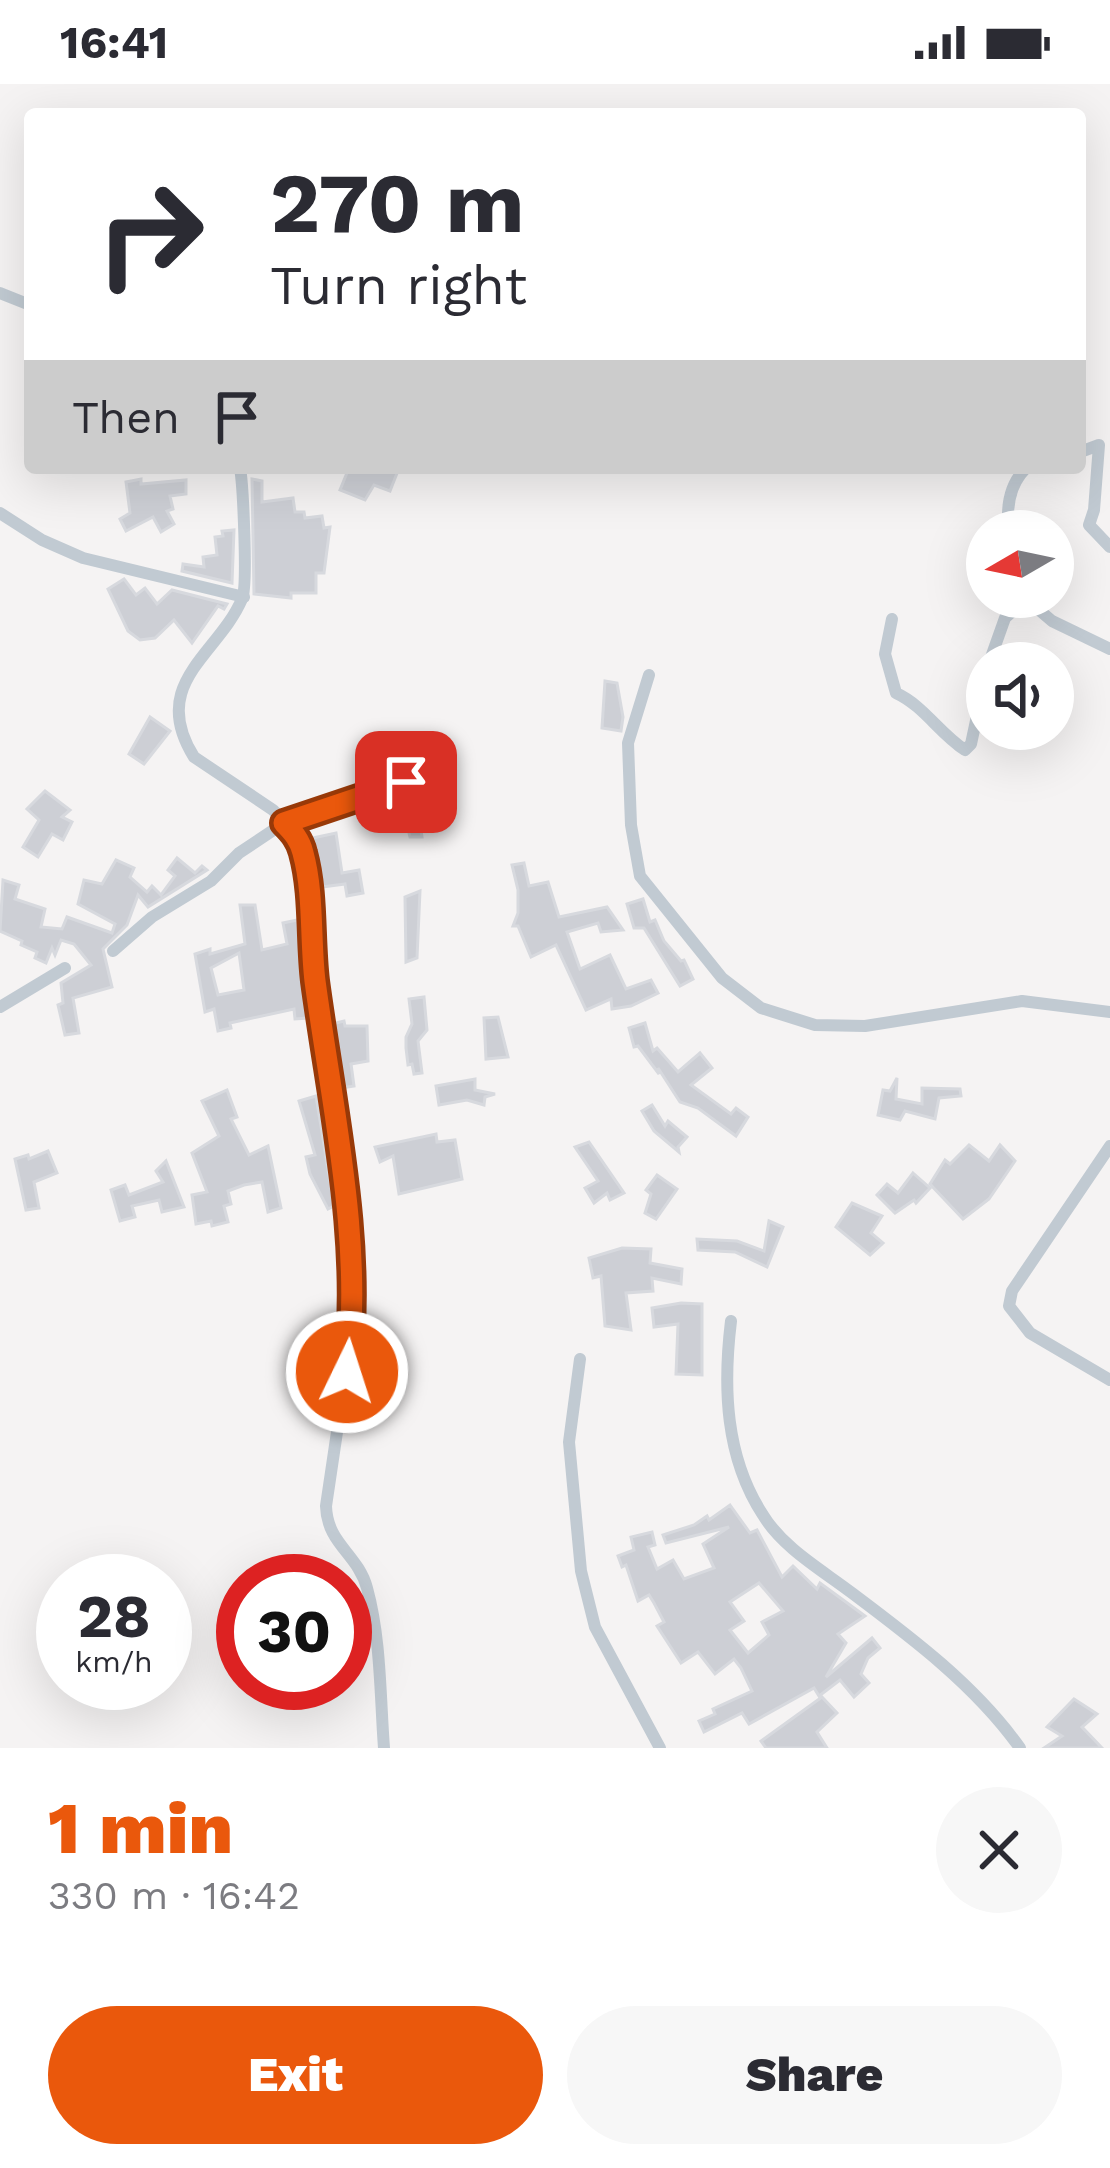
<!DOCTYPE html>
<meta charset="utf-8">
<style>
:root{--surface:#fff;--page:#f7f7f7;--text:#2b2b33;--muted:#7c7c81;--accent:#ea580c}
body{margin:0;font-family:"Work Sans",sans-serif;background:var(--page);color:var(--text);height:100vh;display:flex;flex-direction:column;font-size:45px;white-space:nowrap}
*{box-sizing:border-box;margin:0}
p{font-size:39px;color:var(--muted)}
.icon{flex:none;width:66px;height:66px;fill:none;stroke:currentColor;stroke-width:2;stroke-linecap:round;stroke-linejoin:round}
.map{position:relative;height:1664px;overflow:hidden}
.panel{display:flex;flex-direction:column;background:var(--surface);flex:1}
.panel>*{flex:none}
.banner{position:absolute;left:24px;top:24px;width:1062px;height:366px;border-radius:12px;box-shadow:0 12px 48px #0002;background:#fff;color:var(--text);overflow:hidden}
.needle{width:78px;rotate:261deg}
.fabs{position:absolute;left:966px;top:426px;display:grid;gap:24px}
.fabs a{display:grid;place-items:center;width:108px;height:108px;border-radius:50%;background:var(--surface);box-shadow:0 12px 48px #0002;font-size:60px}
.speed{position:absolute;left:36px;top:1470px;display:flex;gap:24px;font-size:60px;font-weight:700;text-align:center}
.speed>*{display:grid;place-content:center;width:156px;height:156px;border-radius:50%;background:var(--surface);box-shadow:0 12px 48px #0002;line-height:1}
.speed small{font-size:30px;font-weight:400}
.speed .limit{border:18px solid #d22;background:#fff;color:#111}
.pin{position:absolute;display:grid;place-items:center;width:102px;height:102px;color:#fff;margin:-51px;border-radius:24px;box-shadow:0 6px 18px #0006}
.me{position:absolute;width:132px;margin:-66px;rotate:4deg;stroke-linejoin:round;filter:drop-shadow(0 0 9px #0008)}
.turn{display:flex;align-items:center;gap:42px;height:252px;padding:0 48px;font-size:54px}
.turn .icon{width:156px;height:156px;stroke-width:2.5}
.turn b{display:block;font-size:84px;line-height:102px}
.then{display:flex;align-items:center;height:114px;padding:0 48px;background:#0003;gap:24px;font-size:45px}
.round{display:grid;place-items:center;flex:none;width:126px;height:126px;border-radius:63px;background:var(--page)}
.summary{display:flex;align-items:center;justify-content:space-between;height:204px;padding:0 48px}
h1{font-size:72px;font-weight:800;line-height:90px;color:var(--accent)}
.primary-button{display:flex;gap:24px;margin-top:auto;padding:24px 48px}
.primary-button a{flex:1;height:138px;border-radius:72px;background:var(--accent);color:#fff;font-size:48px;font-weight:800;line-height:138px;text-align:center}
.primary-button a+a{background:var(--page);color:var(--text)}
.status{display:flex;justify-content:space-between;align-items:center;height:84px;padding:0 60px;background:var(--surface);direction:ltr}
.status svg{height:33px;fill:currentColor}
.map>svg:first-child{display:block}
.building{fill:#cdcfd5;stroke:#d7d9de;stroke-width:3;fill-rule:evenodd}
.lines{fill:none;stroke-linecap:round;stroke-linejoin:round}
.minor{stroke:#c1cad2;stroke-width:12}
.route-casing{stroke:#983908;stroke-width:30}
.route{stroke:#ea580c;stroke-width:21}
</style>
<div class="status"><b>16:41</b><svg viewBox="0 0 49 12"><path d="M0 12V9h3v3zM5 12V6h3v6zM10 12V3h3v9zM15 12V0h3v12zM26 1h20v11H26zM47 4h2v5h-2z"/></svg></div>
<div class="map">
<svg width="1110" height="1664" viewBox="0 0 1110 1664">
<rect width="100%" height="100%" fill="#f5f3f3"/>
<!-- building -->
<g class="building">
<path d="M349 384H399L390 407 374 401 365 416 340 406Z"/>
<path d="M141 395V400L186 396V410L170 412 173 425 167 427 174 440 161 448 153 433 126 447 120 435 130 429 126 398Z"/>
<path d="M252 395 262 397V418L293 414 295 428H304L305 434 322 432 324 444 330 443 324 489H316V509H291V514L254 510Z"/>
<path d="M234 446 232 499 182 487 183 480 204 483 203 473 217 471 215 453 223 452 222 447Z"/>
<path d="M124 495 136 511 145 504 157 520 172 506 227 520 224 525 218 522 192 559 174 536 155 554 140 556 128 547 108 505Z"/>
<path d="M605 597 617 599 623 633 621 647 602 644Z"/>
<path d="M150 633 170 647 144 680 129 670Z"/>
<path d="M425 696 427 714 417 716 422 753H410L400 711Z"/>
<path d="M45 707 70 726 62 733 72 738 63 756 52 750 38 773 23 763 39 736 27 725Z"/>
<path d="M336 749 342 789 359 786 363 809 347 812 345 800 322 803 313 754Z"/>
<path d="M177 774 195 789 202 782 207 786 148 823 138 811 127 841 103 865 112 903 73 914 79 949 65 951 58 921 63 919 61 899 91 881 74 860 61 856 55 871 52 864 46 879 35 874 37 868 21 861 22 857 0 847 3 796 19 801 15 815 45 825 41 843 62 845 67 833 112 849 115 840 78 820 84 796 102 800 116 776 134 784 130 793 147 808 152 802 161 811 175 792 168 786Z"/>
<path d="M524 779 529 802 548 798 559 833 607 823 623 846 601 848 598 839 567 848 580 885 610 871 626 905 651 896 658 909 631 922 612 925 611 915 586 926 556 861 531 873 518 842H513L518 829V806L512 781Z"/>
<path d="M420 807 417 874 406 878 405 813Z"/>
<path d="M643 815 650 838 655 836 664 857 681 877 684 876 693 895 680 902 644 844H634L627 820Z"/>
<path d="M240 821H255L262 866 287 860 283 839 297 836 308 934 295 935 294 925 230 939 231 944 218 947 214 925 205 928 195 870 210 865V870L245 860ZM239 869 244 906 218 911 211 884Z"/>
<path d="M424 913 427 946 418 957 422 989 414 990 412 980 408 981 406 964V953L412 940 409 915Z"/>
<path d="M498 933 508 973 486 975 484 934Z"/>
<path d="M344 937 345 942H367L368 977 351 980 354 1002 341 1004 332 940Z"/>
<path d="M645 939 653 967 657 964 678 988 700 969 712 984 691 1001 731 1030 736 1024 748 1033 736 1052 698 1024 680 1018 658 984 659 990 638 962 634 963 629 944Z"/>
<path d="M897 994 896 1015 922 1020V1004L960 1005 961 1012 939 1014 935 1035 905 1027 900 1036 878 1031 883 1006 890 1007Z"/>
<path d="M475 995V1006L495 1010 485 1013 484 1021 467 1016 439 1021 436 1002Z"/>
<path d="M227 1006 237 1033 231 1035 249 1071 268 1062 281 1124 268 1128 262 1098 244 1101 228 1107 231 1120 224 1122 228 1138 212 1142 211 1137 196 1140 192 1111 207 1108 192 1069 219 1052 202 1017Z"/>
<path d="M316 1012 334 1122 328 1125 310 1090 306 1073 315 1071 299 1017Z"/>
<path d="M652 1021 665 1042 668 1037 687 1053 678 1063 679 1068 654 1047 642 1027Z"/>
<path d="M436 1050 437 1058 455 1056 462 1095 399 1110 393 1072 380 1078 375 1063Z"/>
<path d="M589 1058 624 1109 610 1116 607 1109 594 1119 585 1104 598 1097 575 1063Z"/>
<path d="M969 1061 989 1077 1000 1061 1015 1077 989 1115 963 1135 930 1100 945 1076 950 1080Z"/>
<path d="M48 1067 57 1089 34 1098 39 1124 26 1126 15 1075 28 1071 29 1075Z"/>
<path d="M166 1077 184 1123 162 1128 159 1116 132 1122 135 1133 120 1137 111 1106 125 1101 129 1111 163 1098 156 1087Z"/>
<path d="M913 1089 930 1104 916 1119 914 1116 895 1129 877 1111 887 1100 898 1109Z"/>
<path d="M657 1091 677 1105 656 1135 645 1129 651 1110 646 1106Z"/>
<path d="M852 1119 882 1132 871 1149 883 1159 870 1171 836 1143Z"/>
<path d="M769 1137 783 1143 767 1183 735 1168 698 1166 697 1155 737 1157 764 1167Z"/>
<path d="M622 1164 651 1165 650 1179 682 1185 681 1200 652 1194 653 1207 626 1209 631 1246 605 1242 601 1192 593 1194 589 1174Z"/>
<path d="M681 1219 702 1220V1291L676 1290 678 1240 654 1243 652 1224Z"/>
<path d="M730 1421 750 1449 757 1446 782 1493 793 1482 817 1505 820 1499 865 1532 838 1550 846 1559 826 1593 872 1554 880 1564 868 1574 861 1590 869 1599 854 1613 840 1596 819 1612 814 1604 749 1640 742 1629 704 1648 699 1637 715 1630 713 1625 752 1607 741 1584 734 1575 715 1590 698 1568 681 1579 657 1542 664 1538 654 1519 649 1511 638 1517 626 1481 622 1483 618 1472 634 1466 631 1453 652 1448 655 1461 648 1463 657 1485 673 1476 684 1495 714 1484 703 1460 729 1443 666 1459 663 1451 694 1441 707 1432 709 1436ZM759 1499 783 1527 762 1538 769 1551 748 1569 730 1546 744 1537 730 1518Z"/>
<path d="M822 1613 837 1629 817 1648 827 1664H766L761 1657Z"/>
<path d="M1074 1615 1097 1630 1082 1643 1102 1664H1044L1062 1652 1047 1643Z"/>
</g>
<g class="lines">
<!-- minor -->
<g class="minor">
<path d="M0 209 30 221"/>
<path d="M1080 368 1099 361 1094 426 1089 441 1110 463"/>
<path d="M240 384C243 401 248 503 242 515 218 571 148 599 194 673L273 726 296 750 304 771 314 886 348 1147 352 1247 326 1422C327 1460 358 1470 367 1504 381 1555 380 1611 384 1664"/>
<path d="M0 429 42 456 83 474 244 513"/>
<path d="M1009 447C1006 424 1009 401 1026 384"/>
<path d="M1024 513 1052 537 1110 565"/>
<path d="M892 535 885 570 896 609C924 622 939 649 965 666L971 660 987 585"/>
<path d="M989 579 1005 534 1025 516"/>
<path d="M649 591 628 659 631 741 640 792 722 894 761 924 815 941 865 942 1022 917 1110 928"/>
<path d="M113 867 152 833 211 797 239 769 284 739 406 698 405 687"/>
<path d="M0 923 65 884"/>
<path d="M1110 1062 1012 1207 1009 1222 1030 1249 1110 1296"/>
<path d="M731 1237C723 1303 725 1373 763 1431 783 1464 822 1486 852 1509 912 1554 976 1602 1020 1664"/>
<path d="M580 1275 569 1358 581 1487 595 1543 660 1664"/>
</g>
</g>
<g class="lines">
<!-- route casing -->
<g class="route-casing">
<path id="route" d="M347 1288C364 1160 332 1024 315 897 310 855 314 809 303 769 300 756 293 748 284 739L406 698"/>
</g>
<!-- route -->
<use href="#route" class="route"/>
</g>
</svg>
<div class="fabs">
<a><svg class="needle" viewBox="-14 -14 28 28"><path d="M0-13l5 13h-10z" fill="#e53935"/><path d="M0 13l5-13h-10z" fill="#7c7c81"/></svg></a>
<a><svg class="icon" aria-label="sound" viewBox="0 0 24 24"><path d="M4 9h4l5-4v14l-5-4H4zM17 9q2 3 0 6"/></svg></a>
</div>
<div class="speed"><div>28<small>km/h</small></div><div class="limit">30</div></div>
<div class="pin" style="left:406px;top:698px;background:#d93025"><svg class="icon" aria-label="arrive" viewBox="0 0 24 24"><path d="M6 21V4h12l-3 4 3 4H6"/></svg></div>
<svg class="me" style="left:347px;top:1288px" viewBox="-20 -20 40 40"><circle r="17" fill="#ea580c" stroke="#fff" stroke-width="3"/><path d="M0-11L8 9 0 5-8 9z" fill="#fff"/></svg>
<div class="banner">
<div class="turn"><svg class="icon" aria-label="right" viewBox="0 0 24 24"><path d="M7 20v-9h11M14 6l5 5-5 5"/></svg><div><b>270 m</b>Turn right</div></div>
<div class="then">Then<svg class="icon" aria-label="arrive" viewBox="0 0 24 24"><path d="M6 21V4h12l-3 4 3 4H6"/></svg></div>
</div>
</div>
<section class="panel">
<div class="summary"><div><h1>1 min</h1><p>330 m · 16:42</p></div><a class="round"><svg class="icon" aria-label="close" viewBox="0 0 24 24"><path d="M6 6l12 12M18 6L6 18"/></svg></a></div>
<div class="primary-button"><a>Exit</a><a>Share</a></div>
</section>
